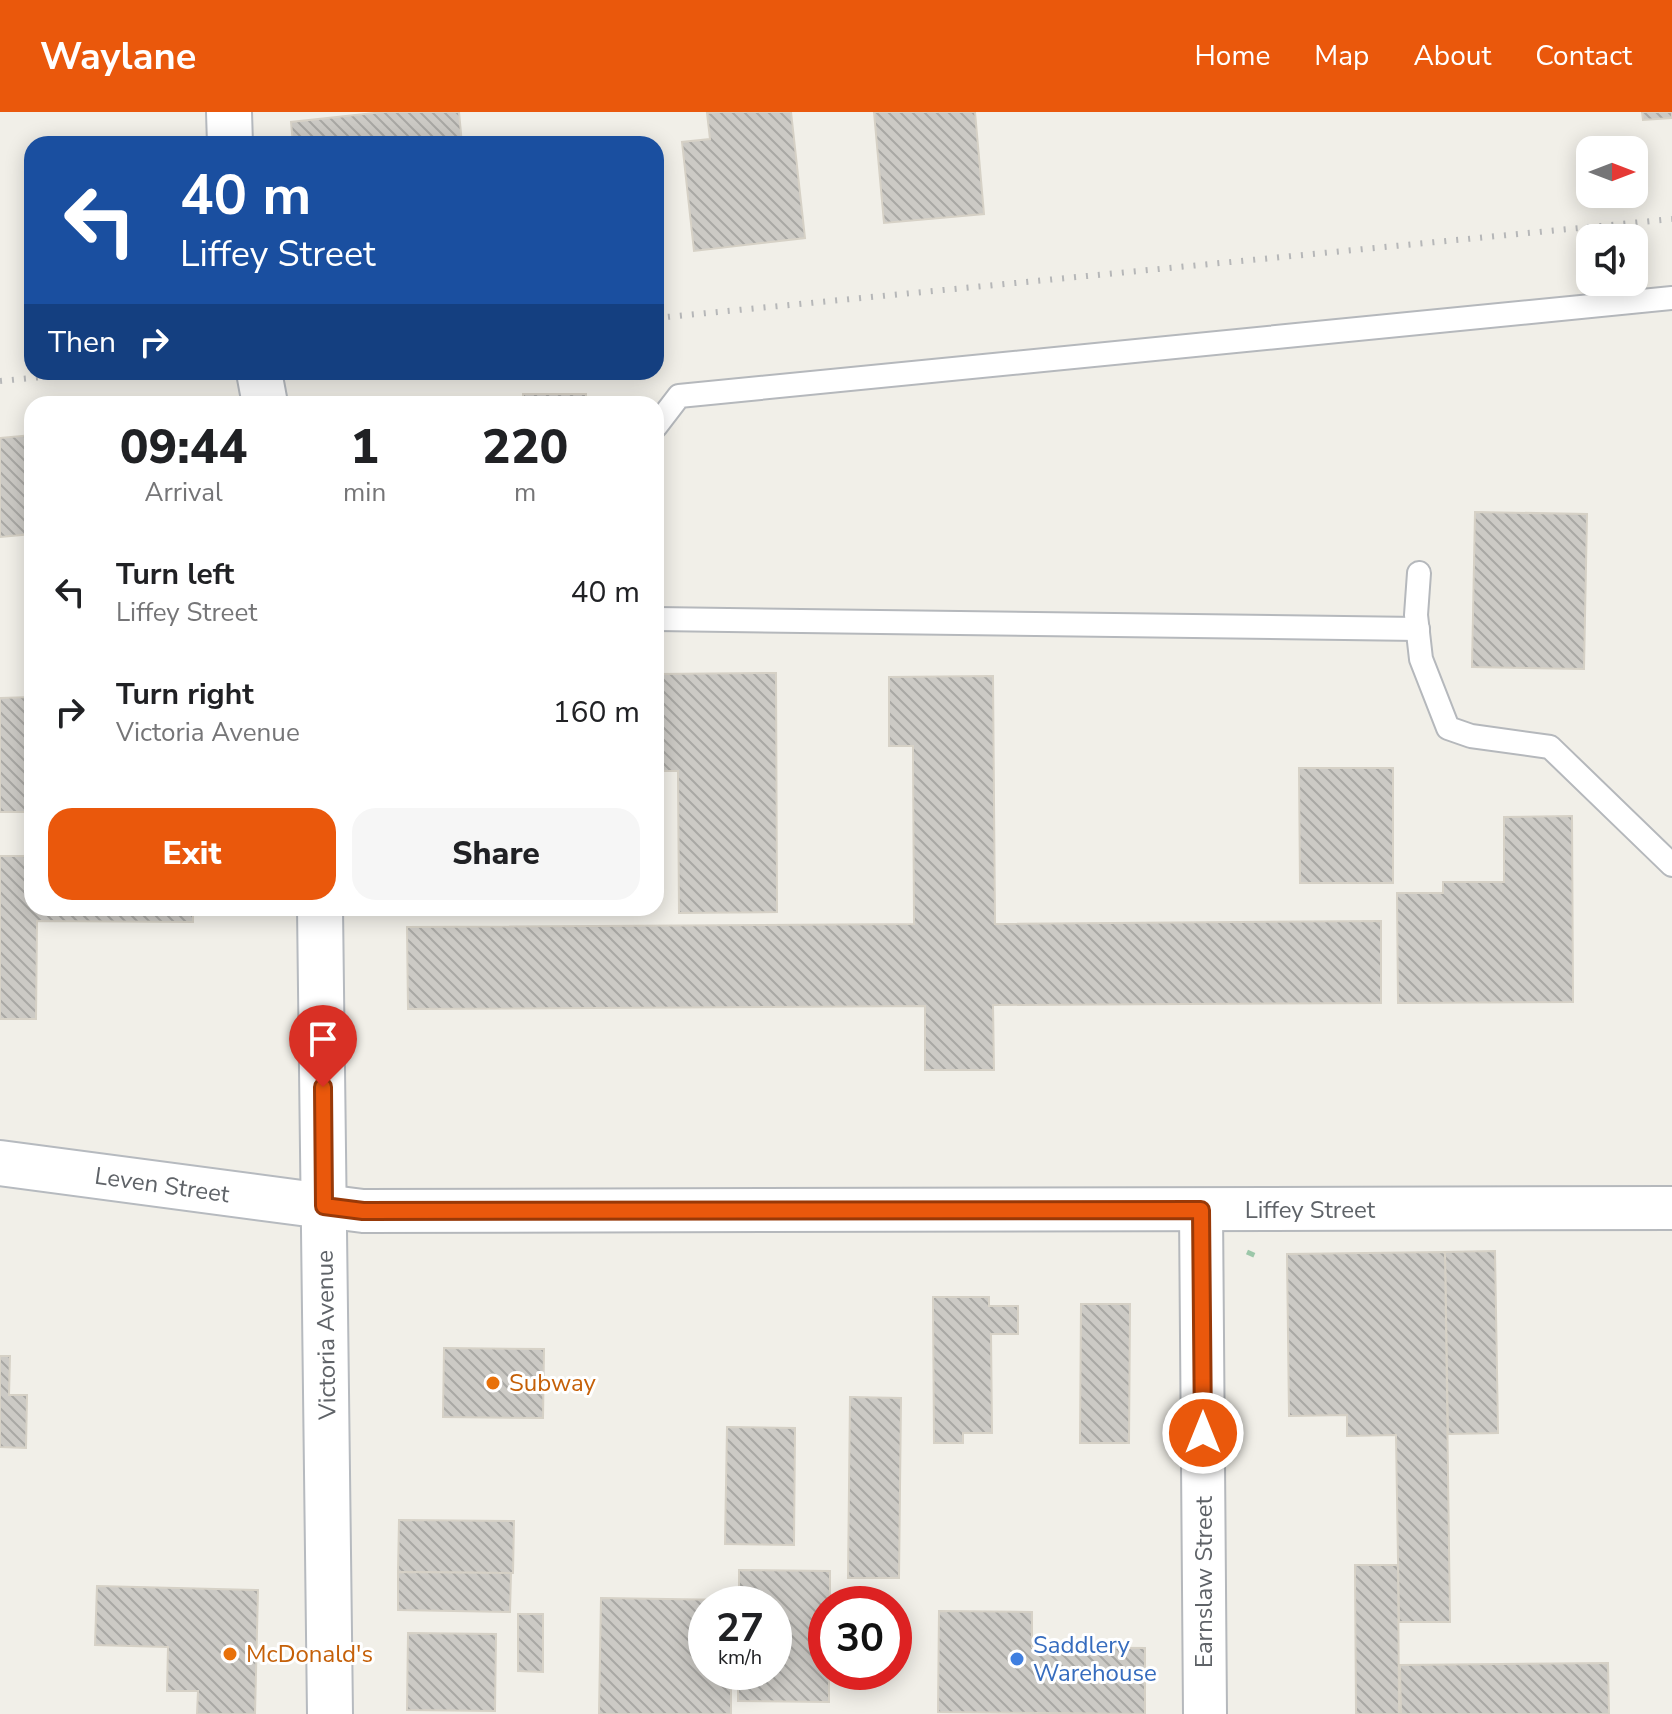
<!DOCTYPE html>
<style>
:root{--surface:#fff;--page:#f6f6f6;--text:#202124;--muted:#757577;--accent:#ea580c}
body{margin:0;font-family:"Nunito Sans",sans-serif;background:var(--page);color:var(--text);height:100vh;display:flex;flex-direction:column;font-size:30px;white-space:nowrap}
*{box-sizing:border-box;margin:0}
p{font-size:26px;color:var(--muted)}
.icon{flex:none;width:44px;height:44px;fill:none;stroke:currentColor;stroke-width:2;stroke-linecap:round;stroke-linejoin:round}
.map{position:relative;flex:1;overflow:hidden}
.panel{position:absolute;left:24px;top:284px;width:640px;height:520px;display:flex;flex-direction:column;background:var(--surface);border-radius:24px;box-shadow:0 4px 20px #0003}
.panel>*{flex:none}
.hud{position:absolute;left:24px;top:24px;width:640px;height:244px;border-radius:24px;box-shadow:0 4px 20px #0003;background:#1a4fa0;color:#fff;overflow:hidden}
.needle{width:52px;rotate:90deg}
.controls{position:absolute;left:1576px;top:24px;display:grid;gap:16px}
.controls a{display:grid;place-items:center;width:72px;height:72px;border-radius:16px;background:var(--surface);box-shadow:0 4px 20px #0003;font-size:40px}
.speed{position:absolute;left:688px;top:1474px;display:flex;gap:16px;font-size:40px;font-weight:700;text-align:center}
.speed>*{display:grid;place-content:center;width:104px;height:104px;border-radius:50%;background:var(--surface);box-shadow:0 4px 20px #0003;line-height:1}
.speed small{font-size:20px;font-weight:400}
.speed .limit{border:12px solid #d22;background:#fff;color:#111}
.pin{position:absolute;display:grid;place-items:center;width:68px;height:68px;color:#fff;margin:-82px -34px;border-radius:50% 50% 50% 0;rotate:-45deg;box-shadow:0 0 8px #0007}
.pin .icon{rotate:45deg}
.me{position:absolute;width:88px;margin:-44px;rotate:0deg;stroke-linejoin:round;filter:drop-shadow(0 0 6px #0008)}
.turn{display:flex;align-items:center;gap:28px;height:168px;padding:0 24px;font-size:36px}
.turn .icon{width:104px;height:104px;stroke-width:2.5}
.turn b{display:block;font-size:56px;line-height:68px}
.then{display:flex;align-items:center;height:76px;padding:0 24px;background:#0003;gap:16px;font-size:30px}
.eta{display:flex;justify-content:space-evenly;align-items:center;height:136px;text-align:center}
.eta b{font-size:48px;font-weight:800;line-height:56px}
.cta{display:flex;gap:16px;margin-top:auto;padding:16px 24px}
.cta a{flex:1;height:92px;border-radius:24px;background:var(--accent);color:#fff;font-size:32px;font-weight:800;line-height:92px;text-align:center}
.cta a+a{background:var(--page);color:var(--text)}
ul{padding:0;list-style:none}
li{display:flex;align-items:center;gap:24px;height:120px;padding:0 24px}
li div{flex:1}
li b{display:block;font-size:30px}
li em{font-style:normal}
header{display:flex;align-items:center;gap:48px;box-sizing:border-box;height:112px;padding:0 40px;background:var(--accent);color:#fff}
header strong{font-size:38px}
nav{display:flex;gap:44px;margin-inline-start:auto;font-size:28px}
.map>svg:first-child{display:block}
.building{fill:url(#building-back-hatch);stroke:#d6d1c6;stroke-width:2}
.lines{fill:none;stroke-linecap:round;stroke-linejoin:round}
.lane-casing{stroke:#b5b8bc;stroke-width:26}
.street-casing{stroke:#b5b8bc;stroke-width:46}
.secondary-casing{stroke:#b6babf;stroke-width:48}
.path{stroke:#9cc7a9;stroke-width:5;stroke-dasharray:8 4;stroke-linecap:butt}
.lane{stroke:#fff;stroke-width:22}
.street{stroke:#fff;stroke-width:42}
.secondary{stroke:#fff;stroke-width:44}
.rail{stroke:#b6b7b8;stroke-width:6;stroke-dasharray:2 10;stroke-linecap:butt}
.route-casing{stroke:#983908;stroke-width:20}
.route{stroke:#ea580c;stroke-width:14}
.food-dot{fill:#e8710a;stroke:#fff;stroke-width:3}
.shop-dot{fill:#3f7fe0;stroke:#fff;stroke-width:3}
.labels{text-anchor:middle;stroke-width:6;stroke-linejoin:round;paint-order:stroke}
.street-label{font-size:24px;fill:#5f6368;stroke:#fff}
.food-label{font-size:24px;fill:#c56008;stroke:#fff;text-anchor:start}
.shop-label{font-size:24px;fill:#366cbe;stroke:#fff;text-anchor:start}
</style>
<header>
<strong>Waylane</strong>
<nav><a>Home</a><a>Map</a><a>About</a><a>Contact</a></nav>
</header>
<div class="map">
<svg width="1672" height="1602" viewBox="0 0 1672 1602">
<defs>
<pattern id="building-back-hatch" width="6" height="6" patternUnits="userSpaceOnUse" patternTransform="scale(2)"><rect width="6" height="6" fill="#cccac5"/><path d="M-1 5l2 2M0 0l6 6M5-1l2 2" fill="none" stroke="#a9a8a4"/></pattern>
</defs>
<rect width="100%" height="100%" fill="#f1efe8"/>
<!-- building -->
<g class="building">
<path d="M383 0H459L462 32H293L291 10Z"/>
<path d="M718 0H791L805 126 694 139 682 30 710 27 707 1Z"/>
<path d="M874 0H975L984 102 884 111Z"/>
<path d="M1642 0H1672V6L1643 8Z"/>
<rect x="523" y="282" width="63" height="10"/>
<path d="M32 323V422L0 425V326Z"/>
<path d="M1475 400 1587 402 1584 557 1472 555Z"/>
<path d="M776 561 777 800 679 801 678 659H656V562Z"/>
<path d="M993 564 995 812 1381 809V891L993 893 994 958H925V894L408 897 407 815 914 812 913 634H889V565Z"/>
<path d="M32 585V700H0V586Z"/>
<path d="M1299 656H1393V771H1300Z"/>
<path d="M1572 704 1573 890 1398 891 1397 781H1443V770H1504V705Z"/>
<path d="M0 744H32V796H193V810L37 809 36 907H0Z"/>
<path d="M1495 1139 1498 1321 1448 1322 1445 1140Z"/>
<path d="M1445 1140 1450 1510H1399L1396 1323 1347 1324V1303L1289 1304 1287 1142Z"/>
<path d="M933 1185H989V1194H1018V1222H991L992 1321H963V1331H934Z"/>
<path d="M1081 1192H1130L1129 1331H1080Z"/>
<path d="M444 1236 544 1237 543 1306 443 1305Z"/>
<path d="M0 1244H10L9 1283H27L26 1336 0 1335Z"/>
<path d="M850 1285 901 1286 899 1466H848Z"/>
<path d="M727 1315 795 1316 794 1433 725 1432Z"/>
<path d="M399 1408 514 1409 513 1461 398 1460Z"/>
<path d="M1355 1453H1398L1399 1602H1356Z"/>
<path d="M739 1458 830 1459V1492H826V1560H829V1590L738 1589V1560H774V1492H739Z"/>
<path d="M398 1460 511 1461 510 1500 398 1498Z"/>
<path d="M97 1474 258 1478 255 1602H197L198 1579H167L168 1535 95 1533Z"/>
<path d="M601 1486 732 1488V1492H706V1560H731V1602H599Z"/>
<path d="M939 1499 1032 1500V1535L1145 1536V1602L938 1600Z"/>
<path d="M518 1502H543V1560L518 1559Z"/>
<path d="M408 1521 496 1522 495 1599 407 1598Z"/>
<path d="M1608 1551 1609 1602H1401L1400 1553Z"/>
</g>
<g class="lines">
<!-- lane casing -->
<g class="lane-casing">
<g id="lane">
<path d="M656 314 679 284 1672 186"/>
<path d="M1419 461 1416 503 1421 547 1448 616 1471 624 1550 635 1672 753"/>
<path d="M656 507 1418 517"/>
</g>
</g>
<!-- street casing -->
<g class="street-casing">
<g id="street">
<path d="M324 1094 363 1099 1672 1096"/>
<path d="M1201 1098 1205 1602"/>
</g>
</g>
<!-- secondary casing -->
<g class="secondary-casing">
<g id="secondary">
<path d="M229 0 230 32"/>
<path d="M259 260 265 292"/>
<path d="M320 796 330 1602"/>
<path d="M0 1051 324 1094"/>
</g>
</g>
<!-- path -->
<path class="path" d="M1247 1140 1256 1144"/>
<!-- lane -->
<use href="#lane" class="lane"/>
<!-- street -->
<use href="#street" class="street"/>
<!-- secondary -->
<use href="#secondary" class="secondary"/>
<!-- rail -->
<g class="rail">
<path d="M656 206 1672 107"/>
<path d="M0 269 95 260"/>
</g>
</g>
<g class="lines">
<!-- route casing -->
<g class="route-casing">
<path id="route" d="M323 975 324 1094 363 1099 1201 1098 1203 1321"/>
</g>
<!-- route -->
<use href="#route" class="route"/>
</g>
<!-- markers -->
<g class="food-dot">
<circle cx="493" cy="1271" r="8"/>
<circle cx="230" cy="1542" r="8"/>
</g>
<circle class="shop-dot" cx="1017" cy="1547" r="8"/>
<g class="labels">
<!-- street labels -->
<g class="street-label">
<text transform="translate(162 1073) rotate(8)" y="8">Leven Street</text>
<text x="1310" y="1106">Liffey Street</text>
<text transform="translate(326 1223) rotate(-91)" y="8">Victoria Avenue</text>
<text transform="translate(1204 1470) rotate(-90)" y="8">Earnslaw Street</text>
</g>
<!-- food labels -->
<g class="food-label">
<text x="509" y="1279">Subway</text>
<text x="246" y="1550">McDonald's</text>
</g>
<!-- shop labels -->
<g class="shop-label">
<text x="1033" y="1541">Saddlery<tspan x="1033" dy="28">Warehouse</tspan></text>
</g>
</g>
</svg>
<div class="controls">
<a><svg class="needle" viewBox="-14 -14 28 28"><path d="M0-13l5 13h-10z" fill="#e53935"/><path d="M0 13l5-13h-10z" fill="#757577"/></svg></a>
<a><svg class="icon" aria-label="sound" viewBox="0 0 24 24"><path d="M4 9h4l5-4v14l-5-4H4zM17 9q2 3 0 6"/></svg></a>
</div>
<div class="speed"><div>27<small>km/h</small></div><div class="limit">30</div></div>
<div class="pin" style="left:323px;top:975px;background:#d93025"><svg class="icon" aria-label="arrive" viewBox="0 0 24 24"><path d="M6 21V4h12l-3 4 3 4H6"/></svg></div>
<svg class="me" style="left:1203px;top:1321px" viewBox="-20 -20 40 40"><circle r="17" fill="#ea580c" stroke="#fff" stroke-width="3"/><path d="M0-11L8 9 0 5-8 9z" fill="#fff"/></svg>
<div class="hud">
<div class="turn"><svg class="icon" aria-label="left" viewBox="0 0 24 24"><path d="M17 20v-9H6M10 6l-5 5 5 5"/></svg><div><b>40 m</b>Liffey Street</div></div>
<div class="then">Then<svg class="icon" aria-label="right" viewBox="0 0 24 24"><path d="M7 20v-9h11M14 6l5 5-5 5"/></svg></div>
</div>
<section class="panel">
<div class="eta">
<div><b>09:44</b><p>Arrival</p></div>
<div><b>1</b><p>min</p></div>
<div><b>220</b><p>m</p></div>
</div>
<ul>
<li><svg class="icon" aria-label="left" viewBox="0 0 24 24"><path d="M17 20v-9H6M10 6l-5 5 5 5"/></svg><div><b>Turn left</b><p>Liffey Street</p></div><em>40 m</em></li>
<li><svg class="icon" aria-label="right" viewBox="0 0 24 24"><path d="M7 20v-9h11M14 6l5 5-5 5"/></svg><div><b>Turn right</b><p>Victoria Avenue</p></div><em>160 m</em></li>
</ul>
<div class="cta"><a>Exit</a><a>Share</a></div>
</section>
</div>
